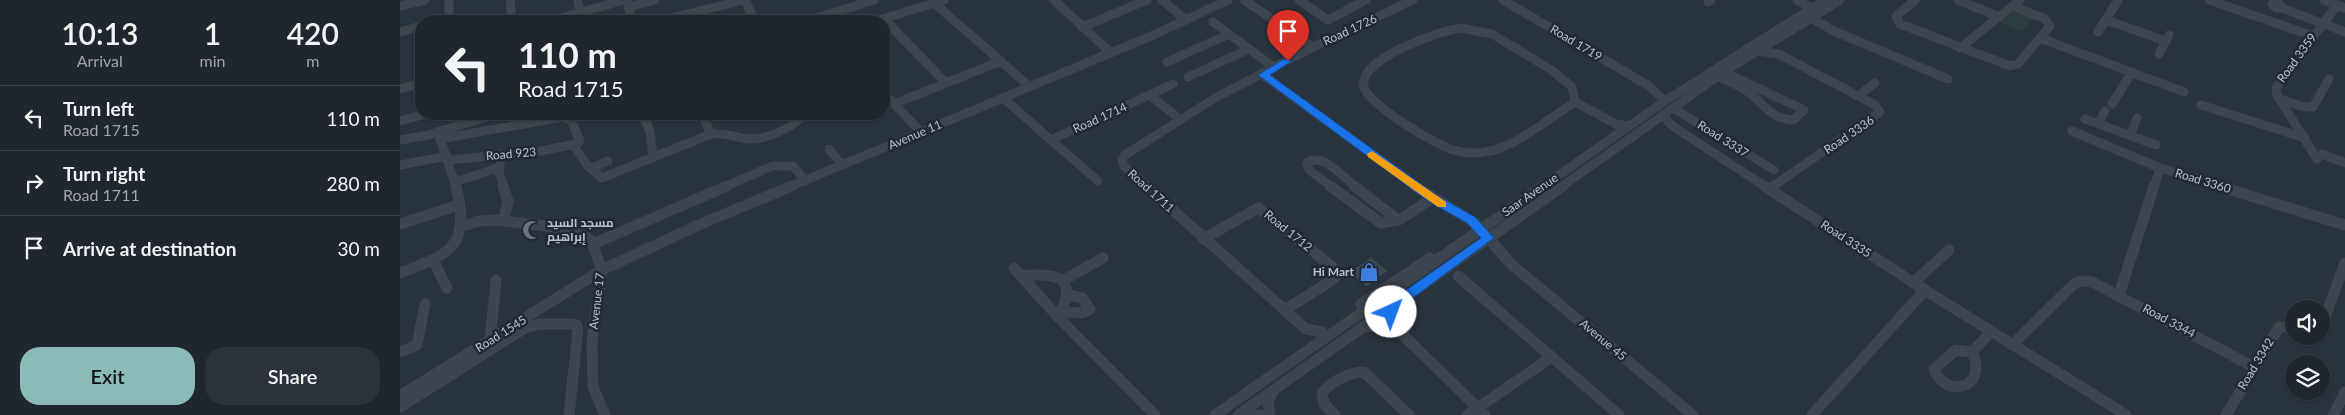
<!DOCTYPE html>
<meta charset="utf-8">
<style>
:root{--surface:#1f262e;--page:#2c323a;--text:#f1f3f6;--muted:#a1a5aa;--line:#3c434a;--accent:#8bbbb9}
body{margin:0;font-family:Lato,Cairo,sans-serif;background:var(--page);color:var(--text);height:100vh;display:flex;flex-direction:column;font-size:19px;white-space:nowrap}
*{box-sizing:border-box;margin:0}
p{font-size:16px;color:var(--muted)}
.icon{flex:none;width:28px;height:28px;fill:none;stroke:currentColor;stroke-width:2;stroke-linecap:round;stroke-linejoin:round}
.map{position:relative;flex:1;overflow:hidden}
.side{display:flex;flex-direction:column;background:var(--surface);width:400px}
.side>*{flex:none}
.hud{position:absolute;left:15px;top:15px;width:475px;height:105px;border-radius:20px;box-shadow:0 1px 4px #0004,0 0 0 1px var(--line);background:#1f262e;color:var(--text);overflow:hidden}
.buttons{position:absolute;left:1885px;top:300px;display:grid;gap:10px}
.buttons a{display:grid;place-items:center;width:45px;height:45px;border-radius:50%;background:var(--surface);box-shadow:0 1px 4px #0004,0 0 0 1px var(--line);font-size:25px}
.pin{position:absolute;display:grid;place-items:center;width:42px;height:42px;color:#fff;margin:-51px -21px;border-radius:50% 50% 50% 0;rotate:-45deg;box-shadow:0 0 5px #0007}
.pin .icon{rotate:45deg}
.me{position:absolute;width:55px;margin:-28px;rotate:43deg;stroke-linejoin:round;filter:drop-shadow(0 0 4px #0008)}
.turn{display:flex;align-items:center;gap:18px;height:105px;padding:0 20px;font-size:22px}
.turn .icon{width:65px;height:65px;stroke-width:2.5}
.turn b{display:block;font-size:35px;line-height:42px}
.eta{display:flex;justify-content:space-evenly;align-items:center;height:85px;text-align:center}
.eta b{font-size:30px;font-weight:600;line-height:35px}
.cta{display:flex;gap:10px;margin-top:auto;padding:10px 20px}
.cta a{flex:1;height:58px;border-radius:20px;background:var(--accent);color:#111;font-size:20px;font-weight:600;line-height:58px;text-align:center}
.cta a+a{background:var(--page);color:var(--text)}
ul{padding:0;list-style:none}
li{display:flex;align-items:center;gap:15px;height:65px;padding:0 20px;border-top:1px solid var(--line)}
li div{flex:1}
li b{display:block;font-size:19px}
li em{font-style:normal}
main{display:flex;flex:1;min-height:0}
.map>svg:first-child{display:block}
.green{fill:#2b3e3f}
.building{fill:#3b4854;stroke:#232c36}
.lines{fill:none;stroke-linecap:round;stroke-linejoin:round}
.minor-far1{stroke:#3d454e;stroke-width:9}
.minor{stroke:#3d454e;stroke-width:11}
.route{fill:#1a73e8;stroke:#114b97}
.slow{fill:#f59e0b}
.labels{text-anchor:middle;stroke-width:5;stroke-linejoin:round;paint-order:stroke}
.street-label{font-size:12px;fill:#b9c0c9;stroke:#212a34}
.poi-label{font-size:12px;font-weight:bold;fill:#b9c0c9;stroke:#212a34;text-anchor:start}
</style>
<main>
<section class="side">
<div class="eta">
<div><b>10:13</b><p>Arrival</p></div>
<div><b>1</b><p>min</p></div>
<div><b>420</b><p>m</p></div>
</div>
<ul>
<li><svg class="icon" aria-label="left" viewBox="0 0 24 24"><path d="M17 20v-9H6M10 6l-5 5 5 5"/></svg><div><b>Turn left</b><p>Road 1715</p></div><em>110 m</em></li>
<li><svg class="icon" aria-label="right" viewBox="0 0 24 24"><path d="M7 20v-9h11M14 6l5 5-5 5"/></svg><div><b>Turn right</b><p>Road 1711</p></div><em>280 m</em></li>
<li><svg class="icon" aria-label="arrive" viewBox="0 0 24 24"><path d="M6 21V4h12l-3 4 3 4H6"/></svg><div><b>Arrive at destination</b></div><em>30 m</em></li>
</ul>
<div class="cta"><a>Exit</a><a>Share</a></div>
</section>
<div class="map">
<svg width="1945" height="415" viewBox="0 0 1945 415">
<rect width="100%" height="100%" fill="#29333e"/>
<!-- green -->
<path class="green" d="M1617 9 1635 17 1621 31 1602 23Z"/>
<!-- building -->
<path class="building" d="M971 257 988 271 967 287 949 272Z"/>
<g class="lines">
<!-- minor-far1 -->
<g class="minor-far1">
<path d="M49 0V21"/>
<path d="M110 0 112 21"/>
<path d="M178 0 180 13"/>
<path d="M345 0 355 21"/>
<path d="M654 0 711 53"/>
<path d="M762 0 786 20"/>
<path d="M844 0 913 47"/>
<path d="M899 0 928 20 966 0"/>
<path d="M1103 0 1249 86 1265 101"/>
<path d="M1397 0 1417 11"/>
<path d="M1515 0 1496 16 1500 24 1610 66 1618 64 1650 26 1645 19 1613 6"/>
<path d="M1558 0 1599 17"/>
<path d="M1809 0 1913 36"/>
<path d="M1924 0 1945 8"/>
<path d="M227 1 232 21"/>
<path d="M1308 2 1311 0"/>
<path d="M534 3 629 86"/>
<path d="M1872 4H1879L1883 8H1876Z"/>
<path d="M0 6 25 0"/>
<path d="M228 7 255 0"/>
<path d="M1882 8 1945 32"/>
<path d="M1411 18 1434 31 1548 79"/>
<path d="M484 19 546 83"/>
<path d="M1706 20 1766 41"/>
<path d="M151 21 224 0"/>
<path d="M259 21 344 0"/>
<path d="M330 21 352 16"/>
<path d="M407 21 474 0"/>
<path d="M476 21 544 0"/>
<path d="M813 22 875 68"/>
<path d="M682 27 747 0"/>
<path d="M1061 28 1092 34 1150 69 1172 87 1175 102C1153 116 1114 147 1090 151 1078 154 1064 153 1053 150 1036 145 967 104 964 87 957 59 1039 31 1061 28Z"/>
<path d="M0 32 21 26"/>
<path d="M1698 32 1718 0"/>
<path d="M1640 38 1784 92"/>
<path d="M1560 48 1620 0"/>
<path d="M1357 51 1379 54 1475 105 1480 112 1372 187"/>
<path d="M1759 54 1769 35"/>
<path d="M767 62 829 34"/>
<path d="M863 75 1017 187"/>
<path d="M1318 76C1327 81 1338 85 1347 91 1365 103 1367 118 1393 120L1404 110 1324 72"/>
<path d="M788 77 849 49"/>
<path d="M0 89 21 83"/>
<path d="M484 93 521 132"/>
<path d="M749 95 780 119"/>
<path d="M1458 96 1475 83"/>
<path d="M603 98 698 181"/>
<path d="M1880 99 1904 107H1913L1929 79"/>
<path d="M1175 102 1216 124 1229 126"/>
<path d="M494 104 601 61"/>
<path d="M1712 104 1732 72"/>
<path d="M1801 105 1905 138"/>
<path d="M1273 108 1374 170"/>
<path d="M242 114 250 131 253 157"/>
<path d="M302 114 311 134"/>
<path d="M1263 114 1269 123 1280 131 1366 187"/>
<path d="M1685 119 1756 145"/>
<path d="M0 121 25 114"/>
<path d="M1698 124 1705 111"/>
<path d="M1672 131 1760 168 1822 187"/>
<path d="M38 132 56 187"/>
<path d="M1730 135 1737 118"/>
<path d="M40 139 163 117"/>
<path d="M0 140 28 135 96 114"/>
<path d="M651 140 773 84"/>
<path d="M173 145 187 165 202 178 311 134C326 132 336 138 350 139 364 140 397 127 402 114"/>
<path d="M429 149 442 165"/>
<path d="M101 154 99 173 104 187"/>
<path d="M1922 154 1945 163"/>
<path d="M1917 159 1877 95 1876 88 1937 5"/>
<path d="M48 160 141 151 176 144 180 141 171 120 163 117V114"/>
<path d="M0 165 47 156"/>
<path d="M192 168 208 161"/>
<path d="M55 182 98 168"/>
<path d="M324 187 372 166H393L405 181"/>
<path d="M389 187 756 34 828 0"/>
<path d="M748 187 724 166 722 160 725 155 815 98 913 47 1013 0"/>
<path d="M932 187 909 170 907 163C922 151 944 178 956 187"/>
<path d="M1142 187 1265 101 1425 0"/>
<path d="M1161 187 1324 72 1440 0"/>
<path d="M1754 187 1760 168"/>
</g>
<!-- minor -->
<g class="minor">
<path d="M103 186 108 201 104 220"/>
<path d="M746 186 906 329 922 332"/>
<path d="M930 186 981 223 1001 219 1032 198"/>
<path d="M954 186 998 220"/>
<path d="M1015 186 1075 223 1112 265 1293 415"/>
<path d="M1364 186 1525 290 1726 415"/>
<path d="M1818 186 1945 225"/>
<path d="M1369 189 1374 186"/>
<path d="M0 224 59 205"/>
<path d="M60 227 78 221 97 220 176 230 191 240 202 270 192 341 193 387 205 415"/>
<path d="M803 239 858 208 934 268 938 274 932 280 885 310"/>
<path d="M193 244 327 186"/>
<path d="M33 260 47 288"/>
<path d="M614 268 658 317 755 415"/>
<path d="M0 273C53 253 70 246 56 186"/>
<path d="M621 276C657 272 680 277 658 317"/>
<path d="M1058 276 1219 415"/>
<path d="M664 280 703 258"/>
<path d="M1513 283 1549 250"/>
<path d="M1719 295 1754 186"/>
<path d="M961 304 1030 258"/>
<path d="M993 305 992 319 1002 334 1085 415"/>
<path d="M661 312 682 313 690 309 682 298 668 295"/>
<path d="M963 327 985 326 999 332"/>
<path d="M1921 328 1945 263"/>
<path d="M90 340 96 280"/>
<path d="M1612 345 1674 284 1682 281 1692 282 1854 367"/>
<path d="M1556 350 1572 352C1589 388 1546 400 1534 369Z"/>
<path d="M0 352 17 345 25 304"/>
<path d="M1572 352 1591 332"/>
<path d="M0 396 202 270 303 223 392 186"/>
<path d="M0 407 125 328 139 324H173L177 325 178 329 169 415"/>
<path d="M815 415 1143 186"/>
<path d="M838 415 1163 186"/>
<path d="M844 415H861"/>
<path d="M870 415 868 403 873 390"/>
<path d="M935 415 924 404 922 393C932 381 949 372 964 372L1009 415"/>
<path d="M1067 415 1152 357"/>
<path d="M1412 415 1525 290"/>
<path d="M1826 415 1879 327H1894"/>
<path d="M1933 415 1945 392"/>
</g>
</g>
<!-- route -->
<path class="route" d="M884 59 892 61 870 75 1036 195 1075 217 1094 238 999 308 996 316H987L985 312 989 302 1081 238 1067 223 1028 201 858 75Z"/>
<!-- slow -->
<path class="slow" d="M972 151 1046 202V207H1038L968 157 967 154Z"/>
<!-- icons -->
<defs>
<g id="mosque-bare" transform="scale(1.5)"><path d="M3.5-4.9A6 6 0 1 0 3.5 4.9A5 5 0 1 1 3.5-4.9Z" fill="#6b7280" stroke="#212a34" stroke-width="2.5" paint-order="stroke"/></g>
<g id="shop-bare" transform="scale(1.5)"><path d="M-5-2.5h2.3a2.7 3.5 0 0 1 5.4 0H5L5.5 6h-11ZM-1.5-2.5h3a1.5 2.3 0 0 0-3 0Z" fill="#3f7fe0" stroke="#212a34" stroke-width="2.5" paint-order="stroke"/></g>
</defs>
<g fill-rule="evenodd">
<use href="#mosque-bare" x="132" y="230"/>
<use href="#shop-bare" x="969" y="272"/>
</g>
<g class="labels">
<!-- street labels -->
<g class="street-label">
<text transform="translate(950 30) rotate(-25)" y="4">Road 1726</text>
<text transform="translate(1176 43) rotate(31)" y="4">Road 1719</text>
<text transform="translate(1897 58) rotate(-54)" y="4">Road 3359</text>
<text transform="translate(700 118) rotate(-24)" y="4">Road 1714</text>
<text transform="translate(515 135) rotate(-23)" y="4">Avenue 11</text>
<text transform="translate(1449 135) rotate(-34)" y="4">Road 3336</text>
<text transform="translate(1323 139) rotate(32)" y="4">Road 3337</text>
<text transform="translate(111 154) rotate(-5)" y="4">Road 923</text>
<text transform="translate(1803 181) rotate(17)" y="4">Road 3360</text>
<text transform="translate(751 191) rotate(42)" y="4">Road 1711</text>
<text transform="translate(1130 195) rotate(-35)" y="4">Saar Avenue</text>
<text transform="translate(888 231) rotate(39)" y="4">Road 1712</text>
<text transform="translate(1446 239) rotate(33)" y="4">Road 3335</text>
<text transform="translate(197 301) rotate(-83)" y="4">Avenue 17</text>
<text transform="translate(1769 321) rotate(28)" y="4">Road 3344</text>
<text transform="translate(101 334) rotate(-32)" y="4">Road 1545</text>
<text transform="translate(1203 340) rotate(40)" y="4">Avenue 45</text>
<text transform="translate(1856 364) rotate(-59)" y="4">Road 3342</text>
</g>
<!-- poi labels -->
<g class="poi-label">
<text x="147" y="227">مسجد السيد<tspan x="147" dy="14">إبراهيم</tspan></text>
<text x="954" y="276" text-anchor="end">Hi Mart</text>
</g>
</g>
</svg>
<div class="buttons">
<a><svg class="icon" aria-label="sound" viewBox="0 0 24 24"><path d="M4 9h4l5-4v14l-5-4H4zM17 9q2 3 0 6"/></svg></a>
<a><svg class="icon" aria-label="layers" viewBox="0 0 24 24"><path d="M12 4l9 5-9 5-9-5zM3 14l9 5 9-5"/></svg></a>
</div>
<div class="pin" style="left:888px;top:61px;background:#d93025"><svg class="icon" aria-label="arrive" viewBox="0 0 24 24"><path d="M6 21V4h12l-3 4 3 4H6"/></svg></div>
<svg class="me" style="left:991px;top:312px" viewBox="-20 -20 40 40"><circle r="19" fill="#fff"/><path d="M0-13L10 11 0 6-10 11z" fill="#1a73e8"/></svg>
<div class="hud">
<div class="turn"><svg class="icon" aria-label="left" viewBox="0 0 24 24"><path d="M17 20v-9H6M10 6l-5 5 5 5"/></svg><div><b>110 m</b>Road 1715</div></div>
</div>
</div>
</main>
